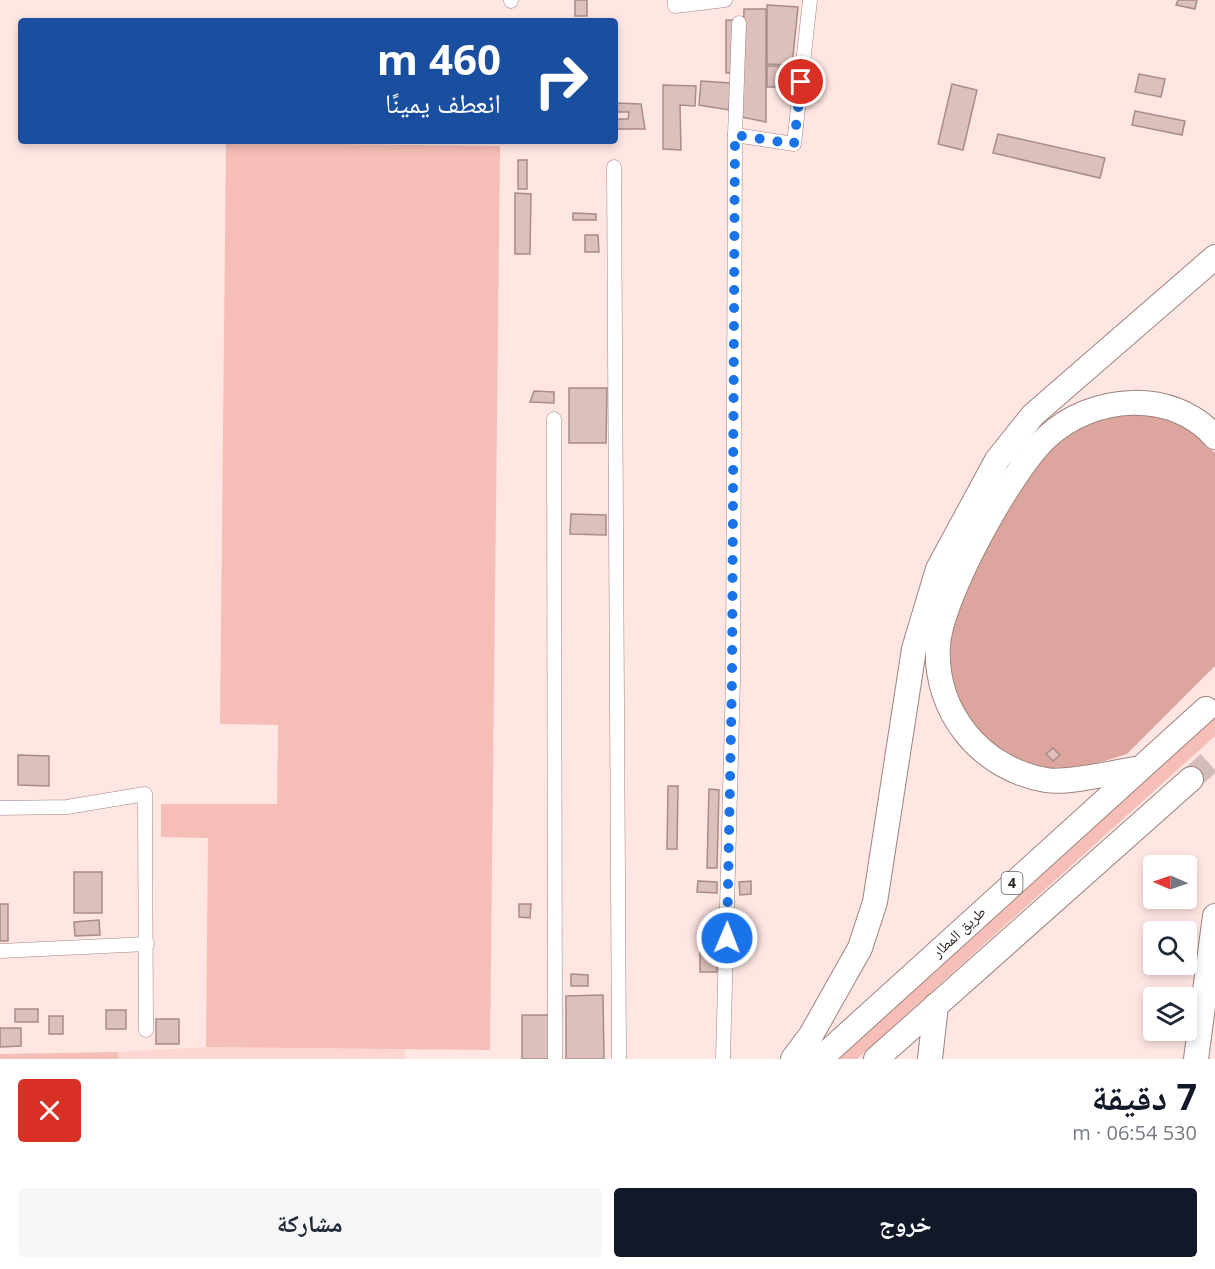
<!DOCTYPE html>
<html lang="ar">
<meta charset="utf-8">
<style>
:root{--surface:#fff;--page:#f6f6f7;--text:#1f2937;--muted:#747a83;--accent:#111827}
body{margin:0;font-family:"Open Sans","Noto Naskh Arabic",sans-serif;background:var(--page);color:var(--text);direction:rtl;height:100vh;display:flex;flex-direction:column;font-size:22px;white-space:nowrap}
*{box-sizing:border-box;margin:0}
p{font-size:20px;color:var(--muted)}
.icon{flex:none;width:33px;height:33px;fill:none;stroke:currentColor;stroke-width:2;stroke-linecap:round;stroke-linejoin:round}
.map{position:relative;height:1059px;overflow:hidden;direction:ltr}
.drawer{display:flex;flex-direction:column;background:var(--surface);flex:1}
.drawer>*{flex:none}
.guide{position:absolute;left:18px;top:18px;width:600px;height:126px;border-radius:6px;box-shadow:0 3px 9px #0003;direction:rtl;background:#1a4fa0;color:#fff;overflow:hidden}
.needle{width:39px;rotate:272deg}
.buttons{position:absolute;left:1143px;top:855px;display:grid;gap:12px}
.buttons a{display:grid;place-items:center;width:54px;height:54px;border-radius:6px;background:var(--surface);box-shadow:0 3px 9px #0003;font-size:30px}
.pin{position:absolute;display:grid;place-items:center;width:51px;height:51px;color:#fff;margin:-26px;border:3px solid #fff;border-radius:50%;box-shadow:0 2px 6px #0007}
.me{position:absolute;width:66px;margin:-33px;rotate:1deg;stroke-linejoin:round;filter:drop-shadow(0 0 4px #0008)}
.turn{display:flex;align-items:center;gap:21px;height:126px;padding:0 18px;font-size:27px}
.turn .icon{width:78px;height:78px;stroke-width:2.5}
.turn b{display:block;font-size:42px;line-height:51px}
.round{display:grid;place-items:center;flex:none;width:63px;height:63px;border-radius:6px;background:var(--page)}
.overview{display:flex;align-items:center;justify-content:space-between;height:102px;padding:0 18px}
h1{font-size:36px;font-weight:700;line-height:45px;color:var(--accent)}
.button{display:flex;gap:12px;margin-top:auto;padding:12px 18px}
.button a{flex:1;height:69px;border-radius:6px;background:var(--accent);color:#fff;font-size:24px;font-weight:700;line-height:69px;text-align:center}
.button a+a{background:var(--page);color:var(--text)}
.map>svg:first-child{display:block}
.built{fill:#fdd6d1}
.green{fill:#f5beb7}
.forest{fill:#dca69f}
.building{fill:#ddbfbb;stroke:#a88c89;stroke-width:1.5}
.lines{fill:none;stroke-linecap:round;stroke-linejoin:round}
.trunk-tunnel{stroke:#d3bdbb;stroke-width:24;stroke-dasharray:24 12;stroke-linecap:butt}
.minor-casing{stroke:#9e837f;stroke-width:15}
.trunk-casing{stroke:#9e837f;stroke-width:26}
.minor{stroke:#fff;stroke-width:14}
.trunk{stroke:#fff;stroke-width:24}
.route{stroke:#1a73e8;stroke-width:10;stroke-dasharray:0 18}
.labels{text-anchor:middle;stroke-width:5;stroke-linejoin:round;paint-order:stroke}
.shield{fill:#fff;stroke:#665f5e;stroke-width:1.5}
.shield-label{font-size:14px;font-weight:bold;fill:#251b19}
.street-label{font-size:15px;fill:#251b19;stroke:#fff}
</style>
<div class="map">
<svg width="1215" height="1059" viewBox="0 0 1215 1059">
<rect width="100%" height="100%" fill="#ffe6e3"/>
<!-- built -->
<path class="built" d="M206 1047 405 1049V1059H118V1052Z"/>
<!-- green -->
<g class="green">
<path d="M226 143 500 146 490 1050 206 1047 208 838 161 837V804H277L278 725 220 724Z"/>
<path d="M1215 717V736L857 1059H836Z"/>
<path d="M118 1052V1059H0V1054Z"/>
</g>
<!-- forest -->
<path class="forest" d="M1143 411 1185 425 1215 453V666L1127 754 1095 764 1064 770 1036 769 992 750 959 708 951 677 950 638 957 611 977 564 1024 478 1055 444 1082 422Z"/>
<!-- building -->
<g class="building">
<rect x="575" y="0" width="12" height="16"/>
<path d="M1178 0H1197L1195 9 1176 5Z"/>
<path d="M767 5 798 7 792 65 767 64Z"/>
<path d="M744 9H766V122L741 117Z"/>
<rect x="726" y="20" width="9" height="53"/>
<rect x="767" y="66" width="12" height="21"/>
<path d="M1139 74 1165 79 1161 97 1135 92Z"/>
<path d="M701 81 731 83 729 110 699 105Z"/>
<path d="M952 84 977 90 963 150 938 144Z"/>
<path d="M663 85 696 86 695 106 680 105 681 150 663 149Z"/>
<path d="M615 103 641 104 645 129H615V119H628L629 112H615Z"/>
<path d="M1135 111 1185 121 1182 135 1132 125Z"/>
<path d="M998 134 1105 158 1100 178 993 153Z"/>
<rect x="518" y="160" width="9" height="29"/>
<path d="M515 193 531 194 530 254H515Z"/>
<path d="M573 213 596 214V220H573Z"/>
<path d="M585 235H598L599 252H585Z"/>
<path d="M569 388H607L606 443H569Z"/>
<path d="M534 391 554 392V403L530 402Z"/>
<path d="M571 514 606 515V535L570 534Z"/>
<path d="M1053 748 1060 755 1053 761 1046 754Z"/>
<path d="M18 755 49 756V786L18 785Z"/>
<path d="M668 786H678L677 849H667Z"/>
<path d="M709 789 719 790 717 868H707Z"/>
<rect x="74" y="872" width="28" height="41"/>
<path d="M698 881 717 882V893L697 892Z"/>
<path d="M751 881V894L740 895 739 882Z"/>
<rect x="0" y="904" width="8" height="37"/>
<path d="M519 904H531L530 918 519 917Z"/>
<path d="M99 920 100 935 75 936 74 922Z"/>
<rect x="700" y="953" width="17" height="19"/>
<path d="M571 974 588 975V986H571Z"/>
<path d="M603 995 604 1059H566V996Z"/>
<rect x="15" y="1009" width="23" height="13"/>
<rect x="106" y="1010" width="20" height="19"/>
<rect x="522" y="1015" width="28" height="44"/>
<rect x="49" y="1016" width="14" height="18"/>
<rect x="156" y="1019" width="23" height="25"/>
<path d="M0 1028H21V1046L0 1047Z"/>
</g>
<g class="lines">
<!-- trunk-tunnel -->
<path class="trunk-tunnel" d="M1191 779 1215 757"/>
<!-- minor casing -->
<g class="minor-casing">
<g id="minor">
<path d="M675 0V6L725 0"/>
<path d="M511 1V0"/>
<path d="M739 23 735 135 794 144 810 0"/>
<path d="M614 167 619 1059"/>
<path d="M554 419 555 1059"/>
<path d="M0 808 67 807 145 794 146 1030"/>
<path d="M0 951 147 944"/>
<path d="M723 1059 733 679 735 135"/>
</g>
</g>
<!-- trunk casing -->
<g class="trunk-casing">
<g id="trunk">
<path d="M1137 769C1114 772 1067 784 1046 780 981 769 934 712 938 645 941 597 1011 470 1047 437 1092 395 1172 388 1215 437"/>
<path d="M793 1059 811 1035 860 948 875 902 914 649 938 569 997 460 1033 415 1215 257"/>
<path d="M820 1059 1206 709"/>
<path d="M876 1059 1191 779"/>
<path d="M930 1059 936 1005"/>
<path d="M1196 1059 1215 916"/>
</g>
</g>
<!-- minor -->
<use href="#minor" class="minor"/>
<!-- trunk -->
<use href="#trunk" class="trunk"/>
</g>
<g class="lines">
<!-- route -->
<path class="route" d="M727 938 732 679 735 135 794 144 801 82"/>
</g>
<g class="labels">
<!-- shield labels -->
<rect class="shield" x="1001.5" y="872" width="21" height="22" rx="4.5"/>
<g class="shield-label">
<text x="1012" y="888">4</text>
</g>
<!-- street labels -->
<g class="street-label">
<text transform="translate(959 932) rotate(-43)" y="5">طريق المطار</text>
</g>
</g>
</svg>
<div class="buttons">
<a><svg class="needle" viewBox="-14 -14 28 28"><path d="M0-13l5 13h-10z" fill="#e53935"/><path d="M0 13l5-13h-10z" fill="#747a83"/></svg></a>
<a><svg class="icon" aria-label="search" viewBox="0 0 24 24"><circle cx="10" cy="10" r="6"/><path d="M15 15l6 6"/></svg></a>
<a><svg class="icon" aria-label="layers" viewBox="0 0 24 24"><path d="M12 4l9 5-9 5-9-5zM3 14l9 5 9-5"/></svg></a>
</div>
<div class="pin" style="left:801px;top:82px;background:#d93025"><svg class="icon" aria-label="arrive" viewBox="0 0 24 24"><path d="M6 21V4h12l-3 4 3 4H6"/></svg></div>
<svg class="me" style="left:727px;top:938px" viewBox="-20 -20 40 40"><circle r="17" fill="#1a73e8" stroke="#fff" stroke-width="3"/><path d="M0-11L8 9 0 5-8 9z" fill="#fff"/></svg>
<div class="guide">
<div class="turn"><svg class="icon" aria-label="right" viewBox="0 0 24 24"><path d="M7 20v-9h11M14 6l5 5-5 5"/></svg><div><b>460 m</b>انعطف يمينًا</div></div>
</div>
</div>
<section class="drawer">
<div class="overview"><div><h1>7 دقيقة</h1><p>530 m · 06:54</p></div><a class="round" style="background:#d93025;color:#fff"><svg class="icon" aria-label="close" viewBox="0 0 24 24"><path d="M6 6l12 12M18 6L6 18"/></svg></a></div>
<div class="button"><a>خروج</a><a>مشاركة</a></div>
</section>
